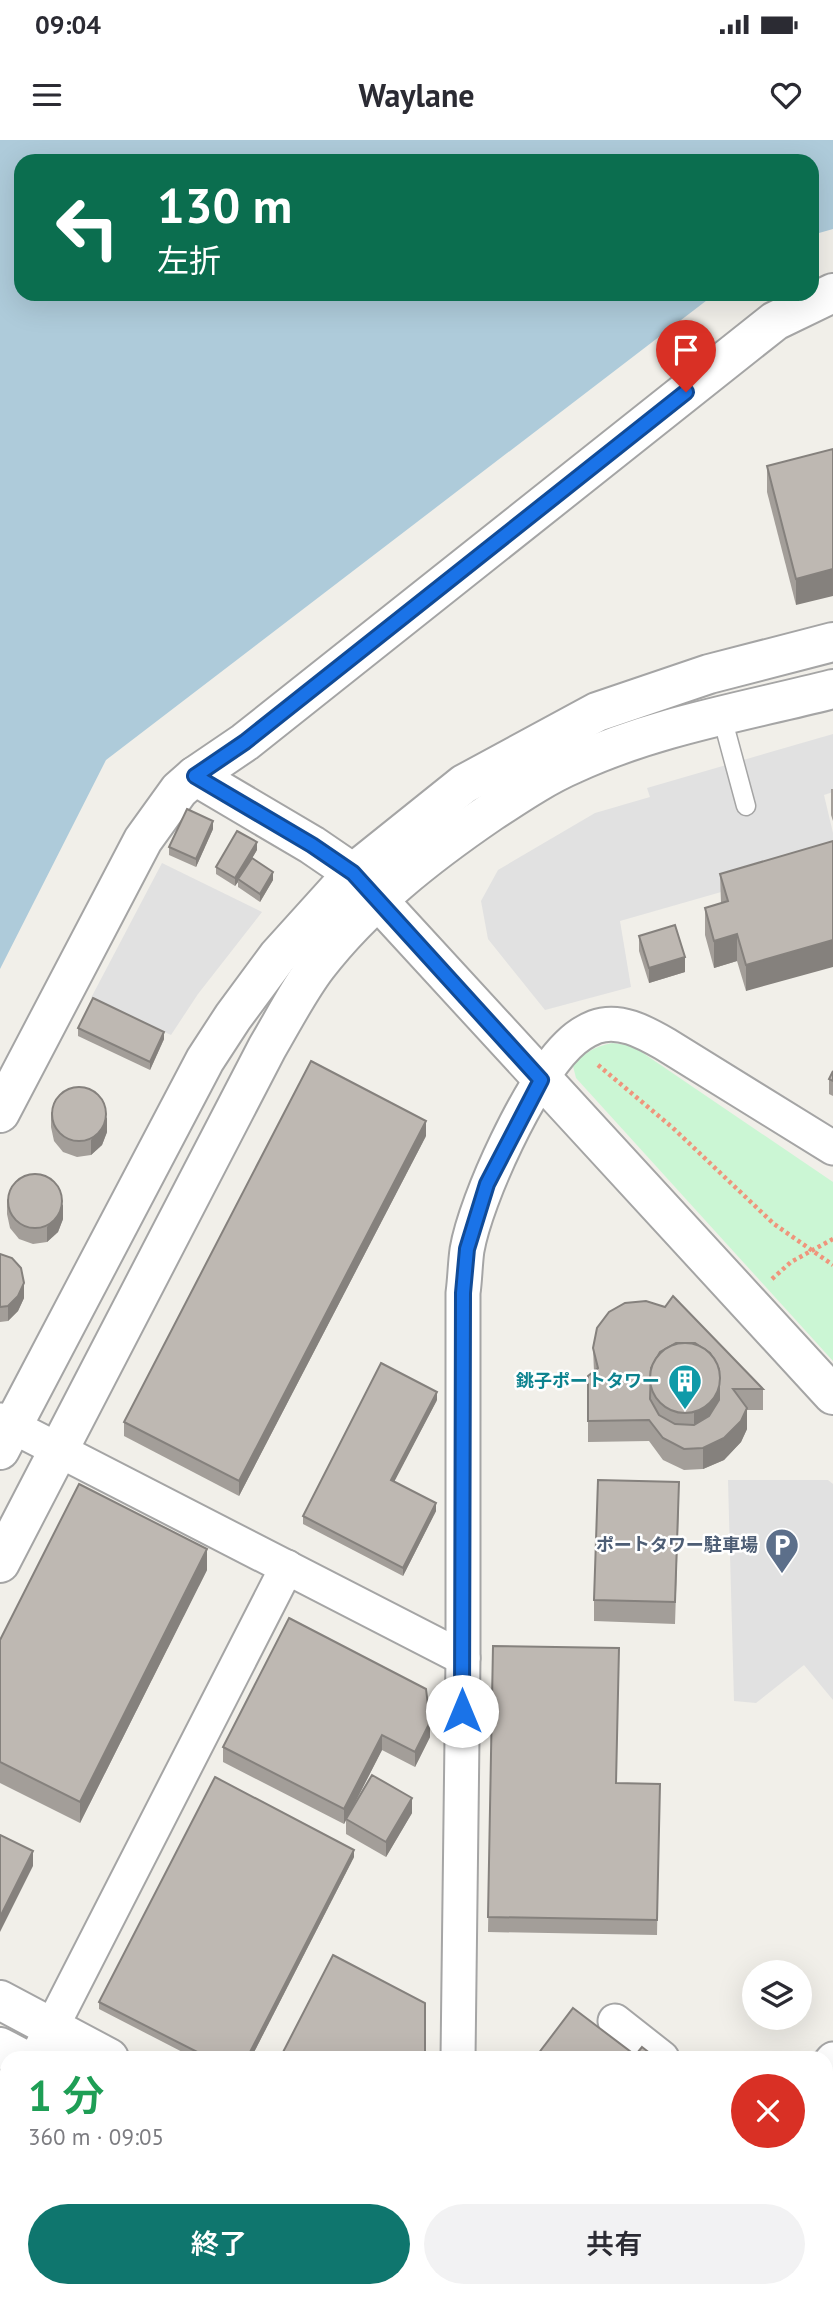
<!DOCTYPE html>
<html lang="ja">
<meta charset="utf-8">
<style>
:root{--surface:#fff;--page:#f2f2f3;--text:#2b2b33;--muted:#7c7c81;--accent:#0f766e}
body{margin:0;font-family:"PT Sans","Noto Sans JP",sans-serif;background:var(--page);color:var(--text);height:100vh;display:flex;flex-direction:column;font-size:26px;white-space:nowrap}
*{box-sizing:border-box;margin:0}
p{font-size:23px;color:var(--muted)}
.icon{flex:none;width:38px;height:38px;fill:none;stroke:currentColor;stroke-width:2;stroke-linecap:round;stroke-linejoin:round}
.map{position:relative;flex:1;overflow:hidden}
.side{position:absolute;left:0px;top:1911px;width:833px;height:247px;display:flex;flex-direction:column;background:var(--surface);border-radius:21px 21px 0 0;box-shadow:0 7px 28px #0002}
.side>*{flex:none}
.banner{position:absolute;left:14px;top:14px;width:805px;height:147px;border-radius:21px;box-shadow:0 7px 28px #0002;background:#0b6e4f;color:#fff;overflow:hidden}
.tools{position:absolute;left:742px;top:1820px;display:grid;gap:14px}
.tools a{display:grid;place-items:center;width:70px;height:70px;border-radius:50%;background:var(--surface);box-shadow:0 7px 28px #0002;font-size:35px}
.pin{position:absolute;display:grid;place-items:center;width:60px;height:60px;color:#fff;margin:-72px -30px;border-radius:50% 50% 50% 0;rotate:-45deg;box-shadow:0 0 7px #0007}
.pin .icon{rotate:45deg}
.me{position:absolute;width:77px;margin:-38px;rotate:0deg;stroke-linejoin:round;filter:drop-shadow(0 0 5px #0008)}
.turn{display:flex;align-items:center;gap:24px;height:147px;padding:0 28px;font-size:32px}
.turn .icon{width:91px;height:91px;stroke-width:2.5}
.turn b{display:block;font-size:49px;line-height:60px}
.round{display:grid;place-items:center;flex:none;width:74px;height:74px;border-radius:37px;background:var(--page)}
.headline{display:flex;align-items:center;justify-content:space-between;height:119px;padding:0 28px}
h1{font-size:42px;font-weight:600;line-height:52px;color:#1e9e55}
.button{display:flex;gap:14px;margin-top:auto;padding:14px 28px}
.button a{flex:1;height:80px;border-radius:42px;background:var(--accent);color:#fff;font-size:28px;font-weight:600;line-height:80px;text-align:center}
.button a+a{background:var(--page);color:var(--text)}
.status{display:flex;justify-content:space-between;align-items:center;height:49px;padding:0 35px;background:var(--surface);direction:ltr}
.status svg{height:19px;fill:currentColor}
header{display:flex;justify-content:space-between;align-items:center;height:91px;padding:0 28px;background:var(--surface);font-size:32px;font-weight:600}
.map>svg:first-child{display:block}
.park{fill:#cbf6d4}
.parking{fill:#e1e1e1}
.water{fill:#aecbda}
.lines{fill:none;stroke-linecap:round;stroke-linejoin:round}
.service-casing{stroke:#a5a5a5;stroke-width:21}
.minor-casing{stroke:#a5a5a5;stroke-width:37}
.tertiary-casing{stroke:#a5a5a5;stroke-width:42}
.path{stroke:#ef957c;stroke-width:4.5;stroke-dasharray:3.5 3.5;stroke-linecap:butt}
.service{stroke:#fff;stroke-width:18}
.minor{stroke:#fff;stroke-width:33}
.tertiary{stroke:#fff;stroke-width:38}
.wall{fill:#a39e99}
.shaded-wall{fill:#85817d}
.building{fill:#beb8b2;stroke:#85817d;stroke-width:2;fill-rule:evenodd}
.route-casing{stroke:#114b97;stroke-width:18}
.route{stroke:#1a73e8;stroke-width:12}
.labels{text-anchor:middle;stroke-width:5;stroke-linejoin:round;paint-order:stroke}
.culture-label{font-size:18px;font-weight:bold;fill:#0d838f;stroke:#fff;text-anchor:end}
.service-label{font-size:18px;font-weight:bold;fill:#4e5e75;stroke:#fff;text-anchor:end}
</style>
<div class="status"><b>09:04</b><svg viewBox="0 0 49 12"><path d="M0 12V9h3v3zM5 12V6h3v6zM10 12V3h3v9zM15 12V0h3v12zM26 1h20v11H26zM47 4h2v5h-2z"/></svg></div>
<header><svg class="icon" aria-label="menu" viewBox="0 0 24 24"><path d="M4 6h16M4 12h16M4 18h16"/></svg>Waylane<svg class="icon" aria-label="heart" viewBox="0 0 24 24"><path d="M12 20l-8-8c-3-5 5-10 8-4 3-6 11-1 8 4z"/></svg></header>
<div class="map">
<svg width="833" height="2157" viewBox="0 0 833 2157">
<rect width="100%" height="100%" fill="#f1efe9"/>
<!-- park -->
<path class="park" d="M612 903 627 905 640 911 833 1042V1221L576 938 573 926C584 912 595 907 612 903Z"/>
<!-- parking -->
<g class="parking">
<path d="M833 594V652L824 655 833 693V720L620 781 631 847 545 870 488 799 481 761 498 730 595 673 650 657 647 648Z"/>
<path d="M162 723 262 772 198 854 171 895 91 858Z"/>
<path d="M728 1340H828L833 1344V1560L804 1525 756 1563 734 1561Z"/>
</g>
<!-- water -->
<path class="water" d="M0 0H833V89L812 95V21H21V154H715L106 620 0 829Z"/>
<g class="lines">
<!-- service casing -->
<g class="service-casing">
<path id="service" d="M722 577 746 666"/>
</g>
<!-- minor casing -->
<g class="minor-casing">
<g id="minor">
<path d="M0 1280 463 1518"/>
<path d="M615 1881 662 1918"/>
<path d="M36 1918 287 1427"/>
<path d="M458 1918 463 1518V1153C465 1139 465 1124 467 1110 476 1058 530 942 568 905 575 898 585 891 595 887 619 878 644 892 665 904L833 1008"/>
<path d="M826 1927 833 1919"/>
<path d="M0 1989 7 1975"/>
<path d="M826 2062 833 2068"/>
<path d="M431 2157 433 2151"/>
<path d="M631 2157 636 2151"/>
</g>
</g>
<!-- tertiary casing -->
<g class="tertiary-casing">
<g id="tertiary">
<path d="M195 636 312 705 353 733 833 1255"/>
<path d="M0 973 143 700 179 650 195 636 245 602 775 181 833 153"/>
<path d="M0 1310 205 920 233 877 278 816 353 733 464 644 597 572 709 534 833 502"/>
<path d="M0 1423 267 908C283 881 298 851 317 826 364 765 428 715 491 672 517 655 545 636 573 624 655 586 747 571 833 549"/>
<path d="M0 1860 109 1918"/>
<path d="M0 1907 21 1918"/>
</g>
</g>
<!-- path -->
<g class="path">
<path d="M598 925 673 988 774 1084 833 1125"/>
<path d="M772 1139 791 1122 833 1099"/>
</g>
<!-- service -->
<use href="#service" class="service"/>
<!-- minor -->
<use href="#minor" class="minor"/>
<!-- tertiary -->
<use href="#tertiary" class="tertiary"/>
</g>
<!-- wall -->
<g class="wall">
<path d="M833 309 796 465 767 352V326Z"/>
<path d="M831 649H833V681L831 675Z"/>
<path d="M213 689 196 727 169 715V707Z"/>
<path d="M833 701 746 851 737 821 714 828 705 795V768L721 763 720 734Z"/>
<path d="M257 710 252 718 273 740 260 762 238 747V742L235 746 216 734V727Z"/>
<path d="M639 796 685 832 649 843 639 811Z"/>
<path d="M78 888 164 899 150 930 78 896Z"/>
<path d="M833 931V956L829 954V939Z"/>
<path d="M51 972 107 992 102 1005 91 1015 77 1017 63 1012 54 1001 51 987Z"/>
<path d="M426 996 239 1356 124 1296V1282Z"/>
<path d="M7 1059 63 1079 58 1092 47 1102 33 1104 19 1099 10 1088 7 1074Z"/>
<path d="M0 1114 24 1158 18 1171 8 1181 0 1182Z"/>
<path d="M593 1208 763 1249V1270H747V1289L741 1302 724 1320 703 1329 684 1330 663 1320 649 1301 588 1302V1236L594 1232Z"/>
<path d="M437 1260 394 1341 436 1371 403 1436 303 1384V1376Z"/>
<path d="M679 1363 675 1484 594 1481V1460Z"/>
<path d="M207 1430 80 1683 0 1643V1500Z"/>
<path d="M289 1478 430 1597 415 1627 382 1610 344 1684 223 1622V1607Z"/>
<path d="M493 1506 617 1643 660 1644 657 1795 488 1792Z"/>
<path d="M412 1673 386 1717 346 1694V1679Z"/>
<path d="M354 1717 251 1918H194L99 1869V1862Z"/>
<path d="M168 2151H364L361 2157H180Z"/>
</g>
<!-- shaded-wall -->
<g class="shaded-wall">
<path d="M833 429V456L796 465V439Z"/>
<path d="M213 681V689L196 727V719Z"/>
<path d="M257 702V710L239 740 238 739V742L235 746V738Z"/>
<path d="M273 732V740L260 762V754Z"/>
<path d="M737 794V821L714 828V801Z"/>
<path d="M833 800V827L746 851V825Z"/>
<path d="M685 817V832L649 843V828Z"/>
<path d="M164 892V899L150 930V922Z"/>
<path d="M107 977V992L102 1005 91 1015V1000Z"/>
<path d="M426 981V996L239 1356V1341Z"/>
<path d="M63 1064V1079L58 1092 47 1102V1087Z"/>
<path d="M24 1143V1158L18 1171 8 1181V1166Z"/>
<path d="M719 1247V1281L694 1306V1272Z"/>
<path d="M437 1252V1260L391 1348V1340Z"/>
<path d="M747 1268V1289L741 1302 724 1320 703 1329V1308Z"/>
<path d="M436 1363V1371L403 1436V1428Z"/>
<path d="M207 1409V1430L80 1683V1662Z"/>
<path d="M430 1582V1597L415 1627V1612Z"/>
<path d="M382 1595V1610L344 1684V1669Z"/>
<path d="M412 1658V1673L386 1717V1702Z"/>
<path d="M354 1710V1717L251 1918H247Z"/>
<path d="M33 1711V1726L0 1792V1777Z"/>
<path d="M356 2151H364L361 2157H353Z"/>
<path d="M574 2151H587L582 2157H569Z"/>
</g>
<!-- building -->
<g class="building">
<path d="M833 309V429L796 439 767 326Z"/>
<path d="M187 669 213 681 196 719 169 707Z"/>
<path d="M237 691 257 702 235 738 216 727Z"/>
<path d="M833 701V800L746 825 737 794 714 801 705 768 728 761 720 734Z"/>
<path d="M252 718 273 732 260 754 238 739Z"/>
<path d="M675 785 685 817 649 828 639 796Z"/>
<path d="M93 858 164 892 150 922 78 888Z"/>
<path d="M311 921 426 981 239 1341 124 1282Z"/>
<path d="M833 931V941L829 939Z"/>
<circle cx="79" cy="974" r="27"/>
<circle cx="35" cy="1061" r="27"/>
<path d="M0 1114 12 1118 21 1128 24 1143 18 1156 8 1166 0 1167Z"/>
<path d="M673 1156 763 1249H733L747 1268 741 1281 724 1298 703 1308 684 1309 663 1298 649 1280 588 1281V1236L598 1228 593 1208 597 1188 609 1172 625 1163 646 1161 665 1167ZM676 1203H695L710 1213 719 1229V1260L709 1276 694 1285 675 1284 659 1275 650 1259 651 1228 660 1212Z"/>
<circle cx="685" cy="1238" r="35"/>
<path d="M381 1223 437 1252 391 1340 436 1363 403 1428 303 1376Z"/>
<path d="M598 1340 679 1342 675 1462 594 1460Z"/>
<path d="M79 1344 207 1409 80 1662 0 1622V1500Z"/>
<path d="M289 1478 426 1549 430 1582 415 1612 382 1595 344 1669 223 1607Z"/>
<path d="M493 1506 619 1508 616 1643 660 1644 657 1780 488 1777Z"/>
<path d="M372 1635 412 1658 386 1702 346 1679Z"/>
<path d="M215 1637 354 1710 247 1918H209L99 1862Z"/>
<path d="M0 1695 33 1711 0 1777Z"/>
<path d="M333 1815 425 1863V1918H280Z"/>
<path d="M573 1868 631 1912 626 1918H535Z"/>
<path d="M642 1907 656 1918H633Z"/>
<path d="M40 2151H147L159 2157H37Z"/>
<path d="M198 2151H356L353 2157H210Z"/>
<path d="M467 2151H574L569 2157H462Z"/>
</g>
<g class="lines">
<!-- route casing -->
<g class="route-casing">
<path id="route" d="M462 1571 463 1153 467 1109 487 1044 541 940 353 733 312 705 195 636 245 602 686 252"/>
</g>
<!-- route -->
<use href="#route" class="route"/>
</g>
<!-- icons -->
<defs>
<g id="building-pin" transform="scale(1.75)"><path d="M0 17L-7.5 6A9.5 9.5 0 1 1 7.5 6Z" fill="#0f9aa8" stroke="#fff"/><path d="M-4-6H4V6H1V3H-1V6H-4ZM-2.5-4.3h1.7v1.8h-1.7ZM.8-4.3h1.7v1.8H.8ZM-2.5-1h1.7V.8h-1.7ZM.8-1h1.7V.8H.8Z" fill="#fff"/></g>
<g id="parking-pin" transform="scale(1.75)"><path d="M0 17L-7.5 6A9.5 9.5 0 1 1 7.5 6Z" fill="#5c6f8a" stroke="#fff"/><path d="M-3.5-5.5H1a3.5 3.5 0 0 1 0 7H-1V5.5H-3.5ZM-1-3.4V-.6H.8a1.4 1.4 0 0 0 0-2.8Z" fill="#fff"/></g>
</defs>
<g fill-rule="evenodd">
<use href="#building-pin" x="685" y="1241"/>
<use href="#parking-pin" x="782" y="1405"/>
</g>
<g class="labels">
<!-- culture labels -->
<g class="culture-label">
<text x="660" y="1247">銚子ポートタワー</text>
</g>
<!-- service labels -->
<g class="service-label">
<text x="758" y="1411">ポートタワー駐車場</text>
</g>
</g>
</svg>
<div class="tools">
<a><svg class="icon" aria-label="layers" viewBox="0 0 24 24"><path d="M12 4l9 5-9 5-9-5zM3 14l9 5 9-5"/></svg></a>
</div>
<div class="pin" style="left:686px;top:252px;background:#d93025"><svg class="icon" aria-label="arrive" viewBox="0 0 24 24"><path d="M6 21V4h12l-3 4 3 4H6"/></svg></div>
<svg class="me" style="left:462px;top:1571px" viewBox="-20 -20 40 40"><circle r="19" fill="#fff"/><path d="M0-13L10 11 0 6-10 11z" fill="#1a73e8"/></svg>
<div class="banner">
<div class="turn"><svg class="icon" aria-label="left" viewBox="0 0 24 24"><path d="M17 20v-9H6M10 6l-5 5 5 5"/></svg><div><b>130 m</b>左折</div></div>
</div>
<section class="side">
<div class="headline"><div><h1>1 分</h1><p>360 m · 09:05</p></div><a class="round" style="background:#d93025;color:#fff"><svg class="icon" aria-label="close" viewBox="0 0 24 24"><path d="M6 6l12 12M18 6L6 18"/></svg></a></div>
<div class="button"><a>終了</a><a>共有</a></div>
</section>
</div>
